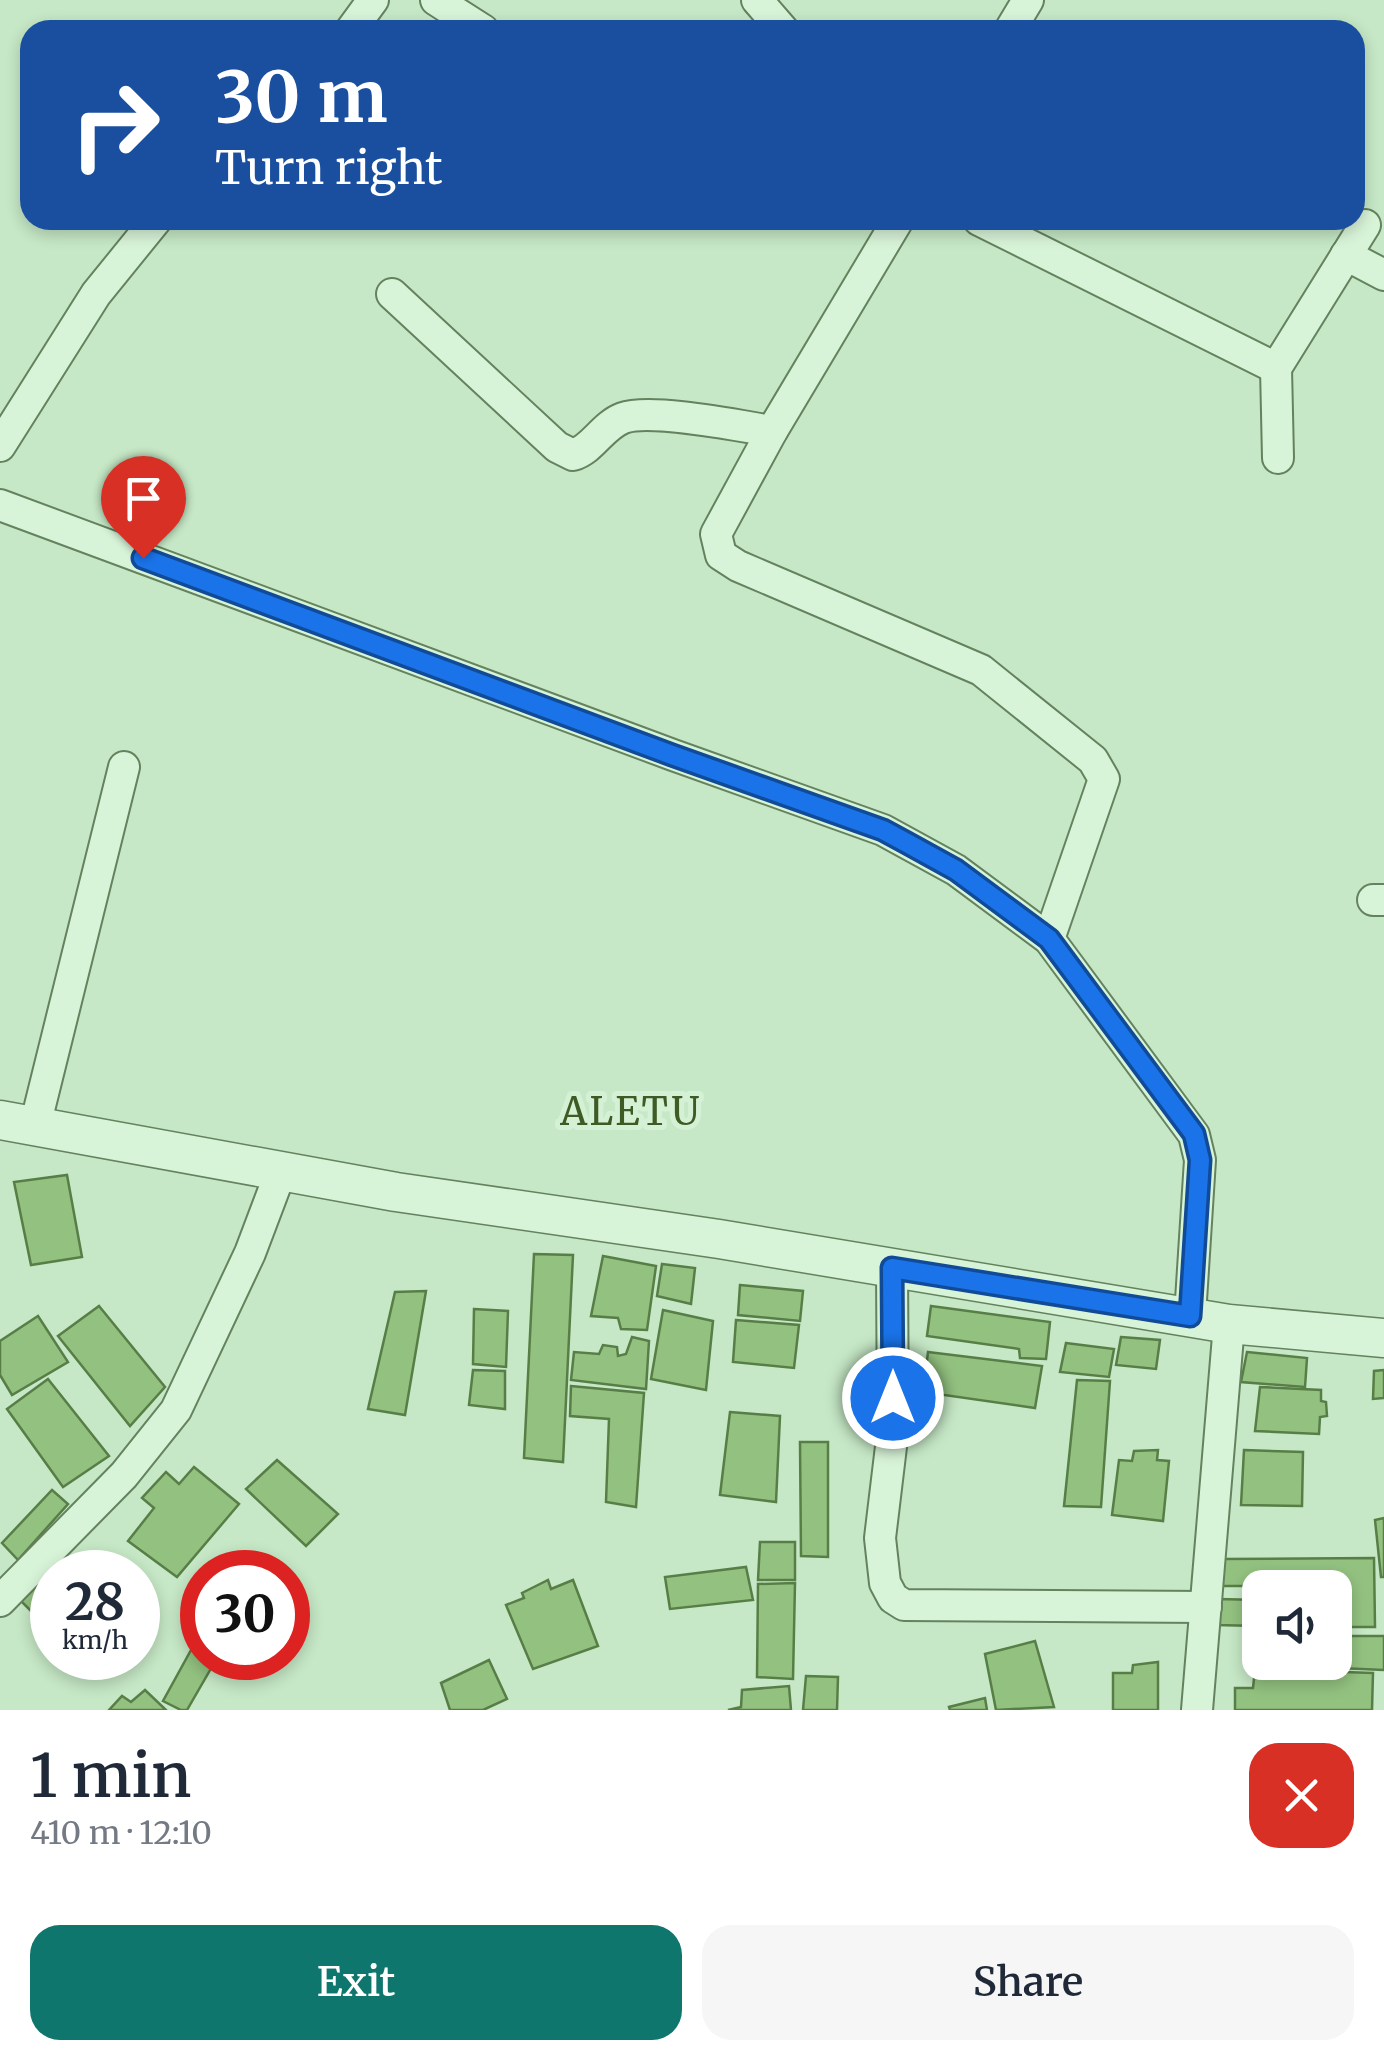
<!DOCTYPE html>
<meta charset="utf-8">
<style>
:root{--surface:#fff;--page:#f6f6f7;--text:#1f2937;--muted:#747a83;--accent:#0f766e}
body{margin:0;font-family:Merriweather,serif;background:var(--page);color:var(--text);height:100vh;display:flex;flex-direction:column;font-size:38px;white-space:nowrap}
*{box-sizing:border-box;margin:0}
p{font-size:32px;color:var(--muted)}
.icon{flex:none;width:55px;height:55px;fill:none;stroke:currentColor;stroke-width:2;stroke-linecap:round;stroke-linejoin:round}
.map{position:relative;height:1710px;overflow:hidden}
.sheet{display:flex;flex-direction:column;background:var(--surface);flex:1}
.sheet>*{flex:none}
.hud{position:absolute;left:20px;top:20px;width:1345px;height:210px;border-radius:30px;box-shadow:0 5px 15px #0003;background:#1a4fa0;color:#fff;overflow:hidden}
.buttons{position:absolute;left:1242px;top:1570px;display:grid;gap:20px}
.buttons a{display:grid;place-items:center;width:110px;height:110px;border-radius:20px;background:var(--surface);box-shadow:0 5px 15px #0003;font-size:50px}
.speed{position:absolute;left:30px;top:1550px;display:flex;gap:20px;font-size:50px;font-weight:700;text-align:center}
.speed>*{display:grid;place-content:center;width:130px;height:130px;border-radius:50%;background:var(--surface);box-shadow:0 5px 15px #0003;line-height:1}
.speed small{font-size:25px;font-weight:400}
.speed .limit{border:15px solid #d22;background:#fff;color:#111}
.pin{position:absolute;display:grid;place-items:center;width:85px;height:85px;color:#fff;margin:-102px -42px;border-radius:50% 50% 50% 0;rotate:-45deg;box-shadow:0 0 10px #0007}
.pin .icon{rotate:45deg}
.me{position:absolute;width:110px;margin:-55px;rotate:0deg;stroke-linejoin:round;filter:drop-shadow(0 0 8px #0008)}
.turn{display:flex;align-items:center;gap:35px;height:210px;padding:0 30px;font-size:45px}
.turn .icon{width:130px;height:130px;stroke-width:2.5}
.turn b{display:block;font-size:70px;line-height:85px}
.round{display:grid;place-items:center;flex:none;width:105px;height:105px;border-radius:30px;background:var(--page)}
.summary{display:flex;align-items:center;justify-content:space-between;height:170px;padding:0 30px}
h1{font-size:60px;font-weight:600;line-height:75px}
.button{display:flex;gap:20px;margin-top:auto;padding:20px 30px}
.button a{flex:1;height:115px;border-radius:30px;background:var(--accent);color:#fff;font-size:40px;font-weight:600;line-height:115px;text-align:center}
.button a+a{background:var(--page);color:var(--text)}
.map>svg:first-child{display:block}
.building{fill:#93c280;stroke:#587e47;stroke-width:2.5}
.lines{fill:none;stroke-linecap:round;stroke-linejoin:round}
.minor-casing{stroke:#64825e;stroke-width:34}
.tertiary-casing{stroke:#64825e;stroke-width:41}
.minor{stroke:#d8f4d8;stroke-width:30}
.tertiary{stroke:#d8f4d8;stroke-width:38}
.route-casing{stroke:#114b97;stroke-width:25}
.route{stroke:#1a73e8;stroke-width:18}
.labels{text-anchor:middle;stroke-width:10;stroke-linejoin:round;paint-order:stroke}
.quarter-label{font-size:38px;letter-spacing:2.5px;fill:#3f5b25;stroke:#d5f1d5}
</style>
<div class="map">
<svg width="1384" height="1710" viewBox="0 0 1384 1710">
<rect width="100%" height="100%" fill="#c6e8c6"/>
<!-- building -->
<g class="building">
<path d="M67 1175 82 1257 31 1265 14 1182Z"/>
<path d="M534 1254 573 1255 563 1462 524 1458Z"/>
<path d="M603 1256 656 1266 647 1330 621 1329 618 1318 591 1316Z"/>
<path d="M662 1264 695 1268 691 1304 657 1296Z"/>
<path d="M740 1285 803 1291 800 1321 738 1315Z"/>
<path d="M426 1291 405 1415 368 1409 395 1292Z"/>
<path d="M99 1306 165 1387 130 1426 58 1336Z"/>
<path d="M931 1306 1050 1322 1046 1359 1020 1358 1019 1349 927 1336Z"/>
<path d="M474 1309 508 1311 506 1367 473 1364Z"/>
<path d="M663 1310 713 1321 706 1390 651 1379Z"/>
<path d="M38 1316 68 1362 12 1395 0 1375V1341Z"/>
<path d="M736 1320 799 1325 794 1368 733 1362Z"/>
<path d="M632 1337 649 1341 646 1389 571 1380 574 1352 599 1354 603 1345 617 1347 618 1356 626 1354Z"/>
<path d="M1121 1337 1160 1340 1156 1369 1116 1365Z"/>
<path d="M1066 1343 1114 1349 1109 1377 1060 1372Z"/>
<path d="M928 1352 1042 1366 1035 1408 923 1392Z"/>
<path d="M1247 1352 1307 1358 1305 1387 1241 1382Z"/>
<path d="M473 1370 505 1371V1409L469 1405Z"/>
<path d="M1384 1370V1398L1373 1399 1374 1371Z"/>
<path d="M48 1379 109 1456 63 1487 7 1409Z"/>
<path d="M1077 1380 1110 1381 1101 1507 1064 1506Z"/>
<path d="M571 1386 644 1393 636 1507 606 1502 609 1419 570 1416Z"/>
<path d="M1260 1387 1321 1390V1401L1326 1402 1327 1416 1320 1417 1319 1434 1255 1431Z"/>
<path d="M730 1412 780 1416 776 1502 720 1495Z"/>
<path d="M800 1442H828V1557L801 1556Z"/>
<path d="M1158 1450 1157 1460 1169 1461 1163 1521 1112 1515 1119 1460 1132 1461 1134 1451Z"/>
<path d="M1244 1450 1303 1452 1302 1506 1241 1505Z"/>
<path d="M277 1460 338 1514 306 1546 246 1489Z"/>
<path d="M194 1467 239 1504 177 1577 128 1541 154 1508 142 1498 166 1472 179 1484Z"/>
<path d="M52 1490 68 1504 18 1560 2 1543Z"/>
<path d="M1384 1518V1577H1381L1375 1520Z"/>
<path d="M760 1542H795V1580H758Z"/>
<path d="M1374 1558 1375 1627H1335V1600H1346L1347 1586H1222V1559Z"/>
<path d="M746 1567 753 1600 670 1609 665 1577Z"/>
<path d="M48 1575 52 1579V1607L39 1619 21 1601Z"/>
<path d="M548 1580 551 1589 573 1580 598 1646 533 1669 506 1605 524 1598 522 1593Z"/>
<path d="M795 1583 793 1679 757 1677 758 1584Z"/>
<path d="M1218 1599 1260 1600V1626L1215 1625Z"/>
<path d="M202 1630V1658H217L187 1710H181L163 1701Z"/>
<path d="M1341 1636H1384V1670L1339 1668Z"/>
<path d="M1035 1641 1054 1707 996 1710 985 1654Z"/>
<path d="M489 1660 507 1699 483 1710H450L441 1683Z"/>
<path d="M1158 1662V1710H1113V1673H1132L1133 1665Z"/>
<path d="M1255 1669 1373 1673 1372 1710H1235V1688H1253Z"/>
<path d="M806 1676 838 1677 837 1710H803Z"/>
<path d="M789 1686 791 1710H728L741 1707 742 1690Z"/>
<path d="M145 1690 166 1710H109L122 1696 131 1702Z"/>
<path d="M985 1698 987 1710H950L949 1707Z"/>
</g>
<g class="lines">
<!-- minor casing -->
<g class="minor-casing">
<g id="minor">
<path d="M436 0 483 30"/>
<path d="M757 0 783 30"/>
<path d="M351 30 373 0"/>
<path d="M1010 30 1028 0"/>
<path d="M898 220 772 431 716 534 721 555 738 566 981 670 1093 760 1104 779 1049 939"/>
<path d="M979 220 1276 368"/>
<path d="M1346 255 1384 275"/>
<path d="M392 294 557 447 573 455C593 449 602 426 623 418 651 408 740 426 772 431"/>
<path d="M0 446 96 294 156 220"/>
<path d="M1278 458 1276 368 1365 225"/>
<path d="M0 505 673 755 883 830 956 870 1049 939 1194 1135 1200 1160 1190 1316"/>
<path d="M1373 900H1384"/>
<path d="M35 1126 124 767"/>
<path d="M892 1268 893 1430 880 1538 885 1583 893 1598 904 1605 1206 1607"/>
<path d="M0 1601 124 1475 176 1410 250 1253 281 1171"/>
<path d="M1197 1710 1229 1324"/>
</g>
</g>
<!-- tertiary casing -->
<g class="tertiary-casing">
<path id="tertiary" d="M0 1120 396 1192 719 1239 1229 1324 1384 1338"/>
</g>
<!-- minor -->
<use href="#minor" class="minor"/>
<!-- tertiary -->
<use href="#tertiary" class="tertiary"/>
</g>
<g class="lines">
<!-- route casing -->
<g class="route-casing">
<path id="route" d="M143 558 672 755 883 830 907 843 956 870 1049 939 1194 1134 1200 1160 1190 1316 892 1268 893 1398"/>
</g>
<!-- route -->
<use href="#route" class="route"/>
</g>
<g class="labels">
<!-- quarter labels -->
<g class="quarter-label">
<text x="631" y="1125">ALETU</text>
</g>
</g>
</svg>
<div class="buttons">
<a><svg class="icon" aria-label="sound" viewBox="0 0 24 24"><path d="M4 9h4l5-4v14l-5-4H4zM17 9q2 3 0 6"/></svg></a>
</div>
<div class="speed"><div>28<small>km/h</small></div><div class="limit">30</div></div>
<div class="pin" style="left:143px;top:558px;background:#d93025"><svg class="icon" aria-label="arrive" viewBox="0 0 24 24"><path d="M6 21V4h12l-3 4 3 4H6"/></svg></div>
<svg class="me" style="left:893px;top:1398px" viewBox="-20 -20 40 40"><circle r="17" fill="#1a73e8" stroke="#fff" stroke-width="3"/><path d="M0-11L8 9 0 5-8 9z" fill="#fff"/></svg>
<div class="hud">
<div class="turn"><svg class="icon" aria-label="right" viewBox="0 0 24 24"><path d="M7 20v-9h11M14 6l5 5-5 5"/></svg><div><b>30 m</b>Turn right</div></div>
</div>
</div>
<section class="sheet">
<div class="summary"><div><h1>1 min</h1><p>410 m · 12:10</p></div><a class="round" style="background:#d93025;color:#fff"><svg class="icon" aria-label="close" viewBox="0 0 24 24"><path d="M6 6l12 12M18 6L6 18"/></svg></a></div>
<div class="button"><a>Exit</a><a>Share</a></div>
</section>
